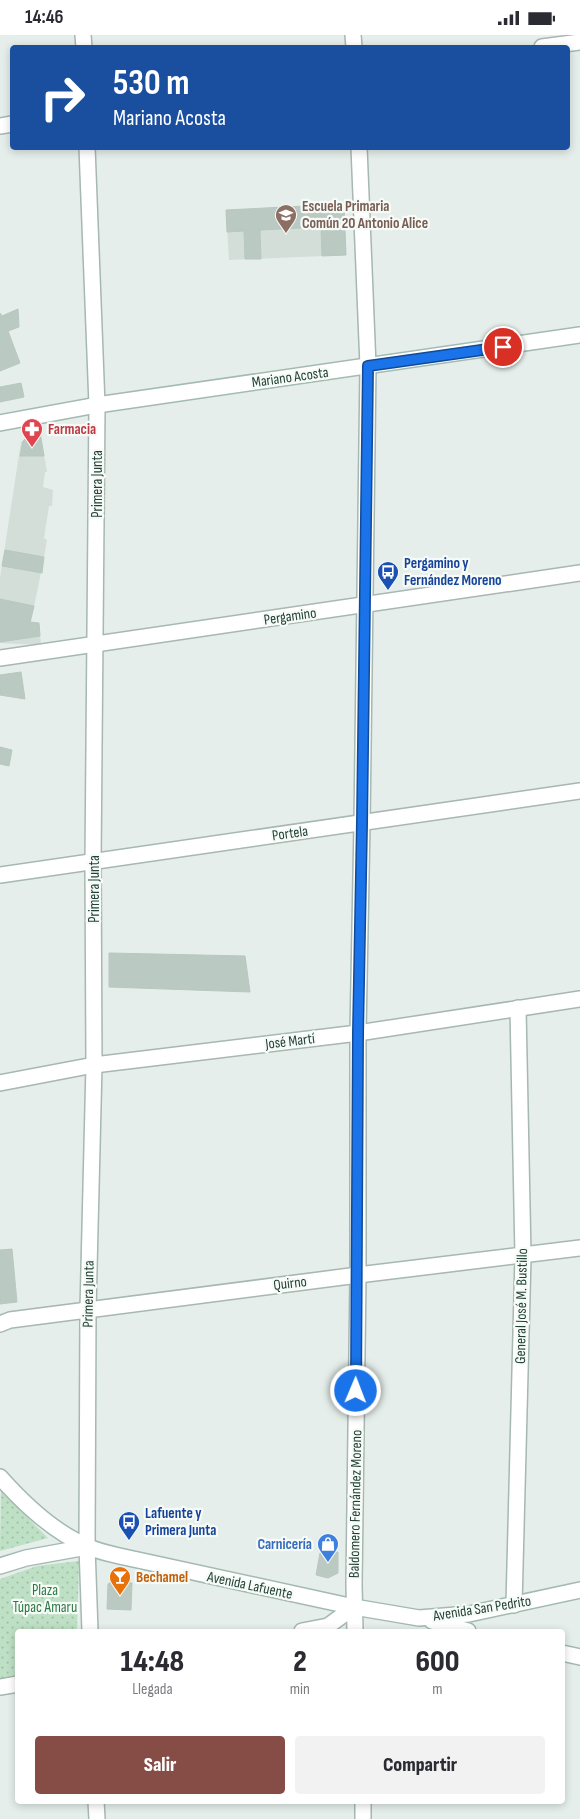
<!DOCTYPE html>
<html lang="es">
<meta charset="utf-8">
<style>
:root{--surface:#fff;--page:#f2f2f3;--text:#2b2b33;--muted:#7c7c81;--accent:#854d46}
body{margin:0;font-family:"Sofia Sans Condensed",sans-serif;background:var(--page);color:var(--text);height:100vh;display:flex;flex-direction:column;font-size:19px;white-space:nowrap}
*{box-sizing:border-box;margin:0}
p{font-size:16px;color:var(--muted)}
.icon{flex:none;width:28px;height:28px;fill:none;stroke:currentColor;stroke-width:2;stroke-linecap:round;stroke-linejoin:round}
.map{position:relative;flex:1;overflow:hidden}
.drawer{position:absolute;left:15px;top:1594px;width:550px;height:175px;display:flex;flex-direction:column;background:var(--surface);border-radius:5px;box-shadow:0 2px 8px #0003}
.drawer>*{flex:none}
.guide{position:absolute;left:10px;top:10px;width:560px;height:105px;border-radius:5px;box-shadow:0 2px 8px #0003;background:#1a4fa0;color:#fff;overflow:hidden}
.pin{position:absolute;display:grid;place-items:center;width:42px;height:42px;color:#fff;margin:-21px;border:2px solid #fff;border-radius:50%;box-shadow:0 1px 5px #0007}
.me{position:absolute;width:55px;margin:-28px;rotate:1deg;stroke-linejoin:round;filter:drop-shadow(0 0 4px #0008)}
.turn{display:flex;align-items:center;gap:18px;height:105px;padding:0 20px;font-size:22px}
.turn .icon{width:65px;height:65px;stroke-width:2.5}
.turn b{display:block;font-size:35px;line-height:42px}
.eta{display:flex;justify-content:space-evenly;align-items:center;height:85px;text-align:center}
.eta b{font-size:30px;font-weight:800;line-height:35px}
.button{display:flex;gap:10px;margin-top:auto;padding:10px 20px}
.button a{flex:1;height:58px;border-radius:5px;background:var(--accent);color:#fff;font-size:20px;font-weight:800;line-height:58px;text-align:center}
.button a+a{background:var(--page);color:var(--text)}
.status{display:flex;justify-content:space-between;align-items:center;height:35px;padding:0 25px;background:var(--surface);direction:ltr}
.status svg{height:14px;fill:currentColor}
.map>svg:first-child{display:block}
.built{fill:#d3ded8}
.grass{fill:url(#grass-dots)}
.building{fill:#bac9c2;stroke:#b7c8c0}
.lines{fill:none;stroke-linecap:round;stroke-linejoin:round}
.street-casing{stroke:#a7b7b1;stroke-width:18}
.secondary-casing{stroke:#a3bab1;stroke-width:18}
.street{stroke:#fff;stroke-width:15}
.secondary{stroke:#fff;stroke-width:15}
.route-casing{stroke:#114b97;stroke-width:12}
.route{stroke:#1a73e8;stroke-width:9}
.labels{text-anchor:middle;stroke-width:4.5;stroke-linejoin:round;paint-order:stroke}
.education-label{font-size:15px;font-weight:bold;fill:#785e54;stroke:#f6fbf8;text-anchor:start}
.street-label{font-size:15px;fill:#244137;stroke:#f6fbf8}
.health-label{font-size:15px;font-weight:bold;fill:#be3a42;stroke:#f6fbf8;text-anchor:start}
.transit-label{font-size:15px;font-weight:bold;fill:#164399;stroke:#f6fbf8;text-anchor:start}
.shop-label{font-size:15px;font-weight:bold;fill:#366cbe;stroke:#f6fbf8;text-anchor:end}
.food-label{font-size:15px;font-weight:bold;fill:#c56008;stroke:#f6fbf8;text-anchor:start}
.park-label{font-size:15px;fill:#2d7944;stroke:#f6fbf8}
</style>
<div class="status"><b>14:46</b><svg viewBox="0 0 49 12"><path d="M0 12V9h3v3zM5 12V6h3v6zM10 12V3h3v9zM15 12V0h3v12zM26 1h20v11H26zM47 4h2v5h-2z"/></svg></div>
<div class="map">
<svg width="580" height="1784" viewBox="0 0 580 1784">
<defs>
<pattern id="grass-dots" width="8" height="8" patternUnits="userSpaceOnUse" patternTransform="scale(1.25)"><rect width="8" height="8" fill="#bee0c4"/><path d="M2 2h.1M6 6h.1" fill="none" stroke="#a3c1a9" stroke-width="1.8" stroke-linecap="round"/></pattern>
</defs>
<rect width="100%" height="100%" fill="#e5eeea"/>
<!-- built -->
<g class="built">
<path d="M344 169 346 220 229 225 226 175Z"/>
<path d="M40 397 47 437H45L43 452 53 455 52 471H49L44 503 47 505 44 522 31 587 39 588 41 610 0 608V543L21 407 31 400Z"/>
</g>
<!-- grass -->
<g class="grass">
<path d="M1 1451 17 1472 48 1503 0 1516Z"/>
<path d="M79 1526 77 1596H18L17 1643 0 1646V1544L37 1531Z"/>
</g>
<!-- building -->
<g class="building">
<path d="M344 169 346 220 322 221 321 192 260 195 261 224H245L244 196 227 197 226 175Z"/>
<path d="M18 274 19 292 8 296 20 328 0 336V278L2 281Z"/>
<path d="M21 348 24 362 0 367V352Z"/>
<path d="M40 397 44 421H20L23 406 30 399Z"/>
<path d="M5 515 44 522 42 538 2 531Z"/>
<path d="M0 564 34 571 30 587 39 588 40 601 0 607Z"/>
<path d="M21 637 25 664 0 660V640Z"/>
<path d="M0 712 12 715 9 731 0 729Z"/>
<path d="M109 918 245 921 250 957 109 952Z"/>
<path d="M12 1214 17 1267 0 1269V1215Z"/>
<path d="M338 1517V1538L328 1543 316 1540 320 1518Z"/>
<path d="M114 1545 132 1548 131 1575 107 1574 108 1549Z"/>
</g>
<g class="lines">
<!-- street casing -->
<g class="street-casing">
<g id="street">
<path d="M83 0 84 12"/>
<path d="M353 0 354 12"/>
<path d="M542 12 580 7"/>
<path d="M0 91 12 89"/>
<path d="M87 112 97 370 93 827 94 1030 88 1275 87 1512 90 1596"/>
<path d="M0 623 580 538"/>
<path d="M0 840 580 756"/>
<path d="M0 1048 94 1030 358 998 580 964"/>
<path d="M0 1289 10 1285 358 1240 580 1213"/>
<path d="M514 1570 523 1221 518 973"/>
<path d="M302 1596 328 1591 354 1572"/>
<path d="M355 1596 354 1549 358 1240V998L362 788 368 331 359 112"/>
<path d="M0 1652 18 1649"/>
<path d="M96 1766 97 1784"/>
<path d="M363 1766V1784"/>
</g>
</g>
<!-- secondary casing -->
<g class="secondary-casing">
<g id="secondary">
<path d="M0 388 97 370 580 300"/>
<path d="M0 1442C24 1469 53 1497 87 1511 98 1517 112 1519 124 1522L354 1572 419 1583 469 1579 580 1555"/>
<path d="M0 1531 26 1523 87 1512"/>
<path d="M432 1586 468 1596"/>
<path d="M562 1618 580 1622"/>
</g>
</g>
<!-- street -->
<use href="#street" class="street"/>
<!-- secondary -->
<use href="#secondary" class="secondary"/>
</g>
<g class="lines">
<!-- route casing -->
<g class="route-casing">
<path id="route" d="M356 1356 358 998 362 788 368 331 503 312"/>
</g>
<!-- route -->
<use href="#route" class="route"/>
</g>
<!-- icons -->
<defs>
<g id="school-pin" transform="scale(1.125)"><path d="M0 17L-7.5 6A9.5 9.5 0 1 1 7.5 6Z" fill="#8d6e63" stroke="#f6fbf8"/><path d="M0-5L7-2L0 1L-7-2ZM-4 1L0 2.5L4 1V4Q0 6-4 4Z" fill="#fff"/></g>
<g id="pharmacy-pin" transform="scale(1.125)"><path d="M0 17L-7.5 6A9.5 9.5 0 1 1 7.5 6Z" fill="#e0444e" stroke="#f6fbf8"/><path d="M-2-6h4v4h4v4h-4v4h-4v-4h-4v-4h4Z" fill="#fff"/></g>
<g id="bus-pin" transform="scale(1.125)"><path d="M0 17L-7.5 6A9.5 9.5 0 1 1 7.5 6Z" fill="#1a4fb4" stroke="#f6fbf8"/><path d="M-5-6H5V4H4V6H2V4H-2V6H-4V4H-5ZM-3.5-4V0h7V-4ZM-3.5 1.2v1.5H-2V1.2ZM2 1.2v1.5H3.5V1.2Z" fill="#fff"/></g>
<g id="shop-pin" transform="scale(1.125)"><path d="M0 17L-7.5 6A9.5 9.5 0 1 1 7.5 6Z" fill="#3f7fe0" stroke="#f6fbf8"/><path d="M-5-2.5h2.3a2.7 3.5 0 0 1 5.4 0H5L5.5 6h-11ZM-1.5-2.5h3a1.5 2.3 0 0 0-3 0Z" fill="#fff"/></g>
<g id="bar-pin" transform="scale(1.125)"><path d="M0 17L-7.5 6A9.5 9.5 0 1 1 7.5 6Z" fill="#e8710a" stroke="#f6fbf8"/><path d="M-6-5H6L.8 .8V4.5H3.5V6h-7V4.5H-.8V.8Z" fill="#fff"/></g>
</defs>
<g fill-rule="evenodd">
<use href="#school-pin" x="286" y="180"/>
<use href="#pharmacy-pin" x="32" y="394"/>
<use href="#bus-pin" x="388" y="537"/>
<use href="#bus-pin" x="129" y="1487"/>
<use href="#shop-pin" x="328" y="1509"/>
<use href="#bar-pin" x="120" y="1542"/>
</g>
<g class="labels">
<!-- education labels -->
<g class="education-label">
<text x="302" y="176">Escuela Primaria<tspan x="302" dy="17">Común 20 Antonio Alice</tspan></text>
</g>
<!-- street labels -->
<g class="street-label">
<text transform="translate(290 342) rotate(-8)" y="5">Mariano Acosta</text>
<text transform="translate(97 449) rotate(-90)" y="5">Primera Junta</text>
<text transform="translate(290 581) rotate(-8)" y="5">Pergamino</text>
<text transform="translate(290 798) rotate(-8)" y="5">Portela</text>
<text transform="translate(94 854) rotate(-90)" y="5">Primera Junta</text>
<text transform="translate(290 1006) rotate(-7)" y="5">José Martí</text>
<text transform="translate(290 1248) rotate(-7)" y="5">Quirno</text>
<text transform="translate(88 1259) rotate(-89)" y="5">Primera Junta</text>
<text transform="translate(521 1271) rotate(-89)" y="5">General José M. Bustillo</text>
<text transform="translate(355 1469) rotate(-89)" y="5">Baldomero Fernández Moreno</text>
<text transform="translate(250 1550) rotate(12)" y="5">Avenida Lafuente</text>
<text transform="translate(482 1573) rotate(-9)" y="5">Avenida San Pedrito</text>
</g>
<!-- health labels -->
<g class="health-label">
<text x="48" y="399">Farmacia</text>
</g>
<!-- transit labels -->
<g class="transit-label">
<text x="404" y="533">Pergamino y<tspan x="404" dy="17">Fernández Moreno</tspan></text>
<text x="145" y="1483">Lafuente y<tspan x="145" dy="17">Primera Junta</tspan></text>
</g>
<!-- shop labels -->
<g class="shop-label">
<text x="312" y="1514">Carnicería</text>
</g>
<!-- food labels -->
<g class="food-label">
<text x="136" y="1547">Bechamel</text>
</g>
<!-- park labels -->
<g class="park-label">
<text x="45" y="1560">Plaza<tspan x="45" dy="17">Túpac Amaru</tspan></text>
</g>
</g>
</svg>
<div class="pin" style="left:503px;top:312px;background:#d93025"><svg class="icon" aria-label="arrive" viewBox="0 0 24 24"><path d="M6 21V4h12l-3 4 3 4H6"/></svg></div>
<svg class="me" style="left:356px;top:1356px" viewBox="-20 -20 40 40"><circle r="17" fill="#1a73e8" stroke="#fff" stroke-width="3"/><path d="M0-11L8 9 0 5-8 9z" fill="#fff"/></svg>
<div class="guide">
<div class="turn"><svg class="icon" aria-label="right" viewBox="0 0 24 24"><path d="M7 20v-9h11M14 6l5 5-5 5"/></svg><div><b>530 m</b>Mariano Acosta</div></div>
</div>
<section class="drawer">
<div class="eta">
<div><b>14:48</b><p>Llegada</p></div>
<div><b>2</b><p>min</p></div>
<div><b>600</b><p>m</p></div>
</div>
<div class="button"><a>Salir</a><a>Compartir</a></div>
</section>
</div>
